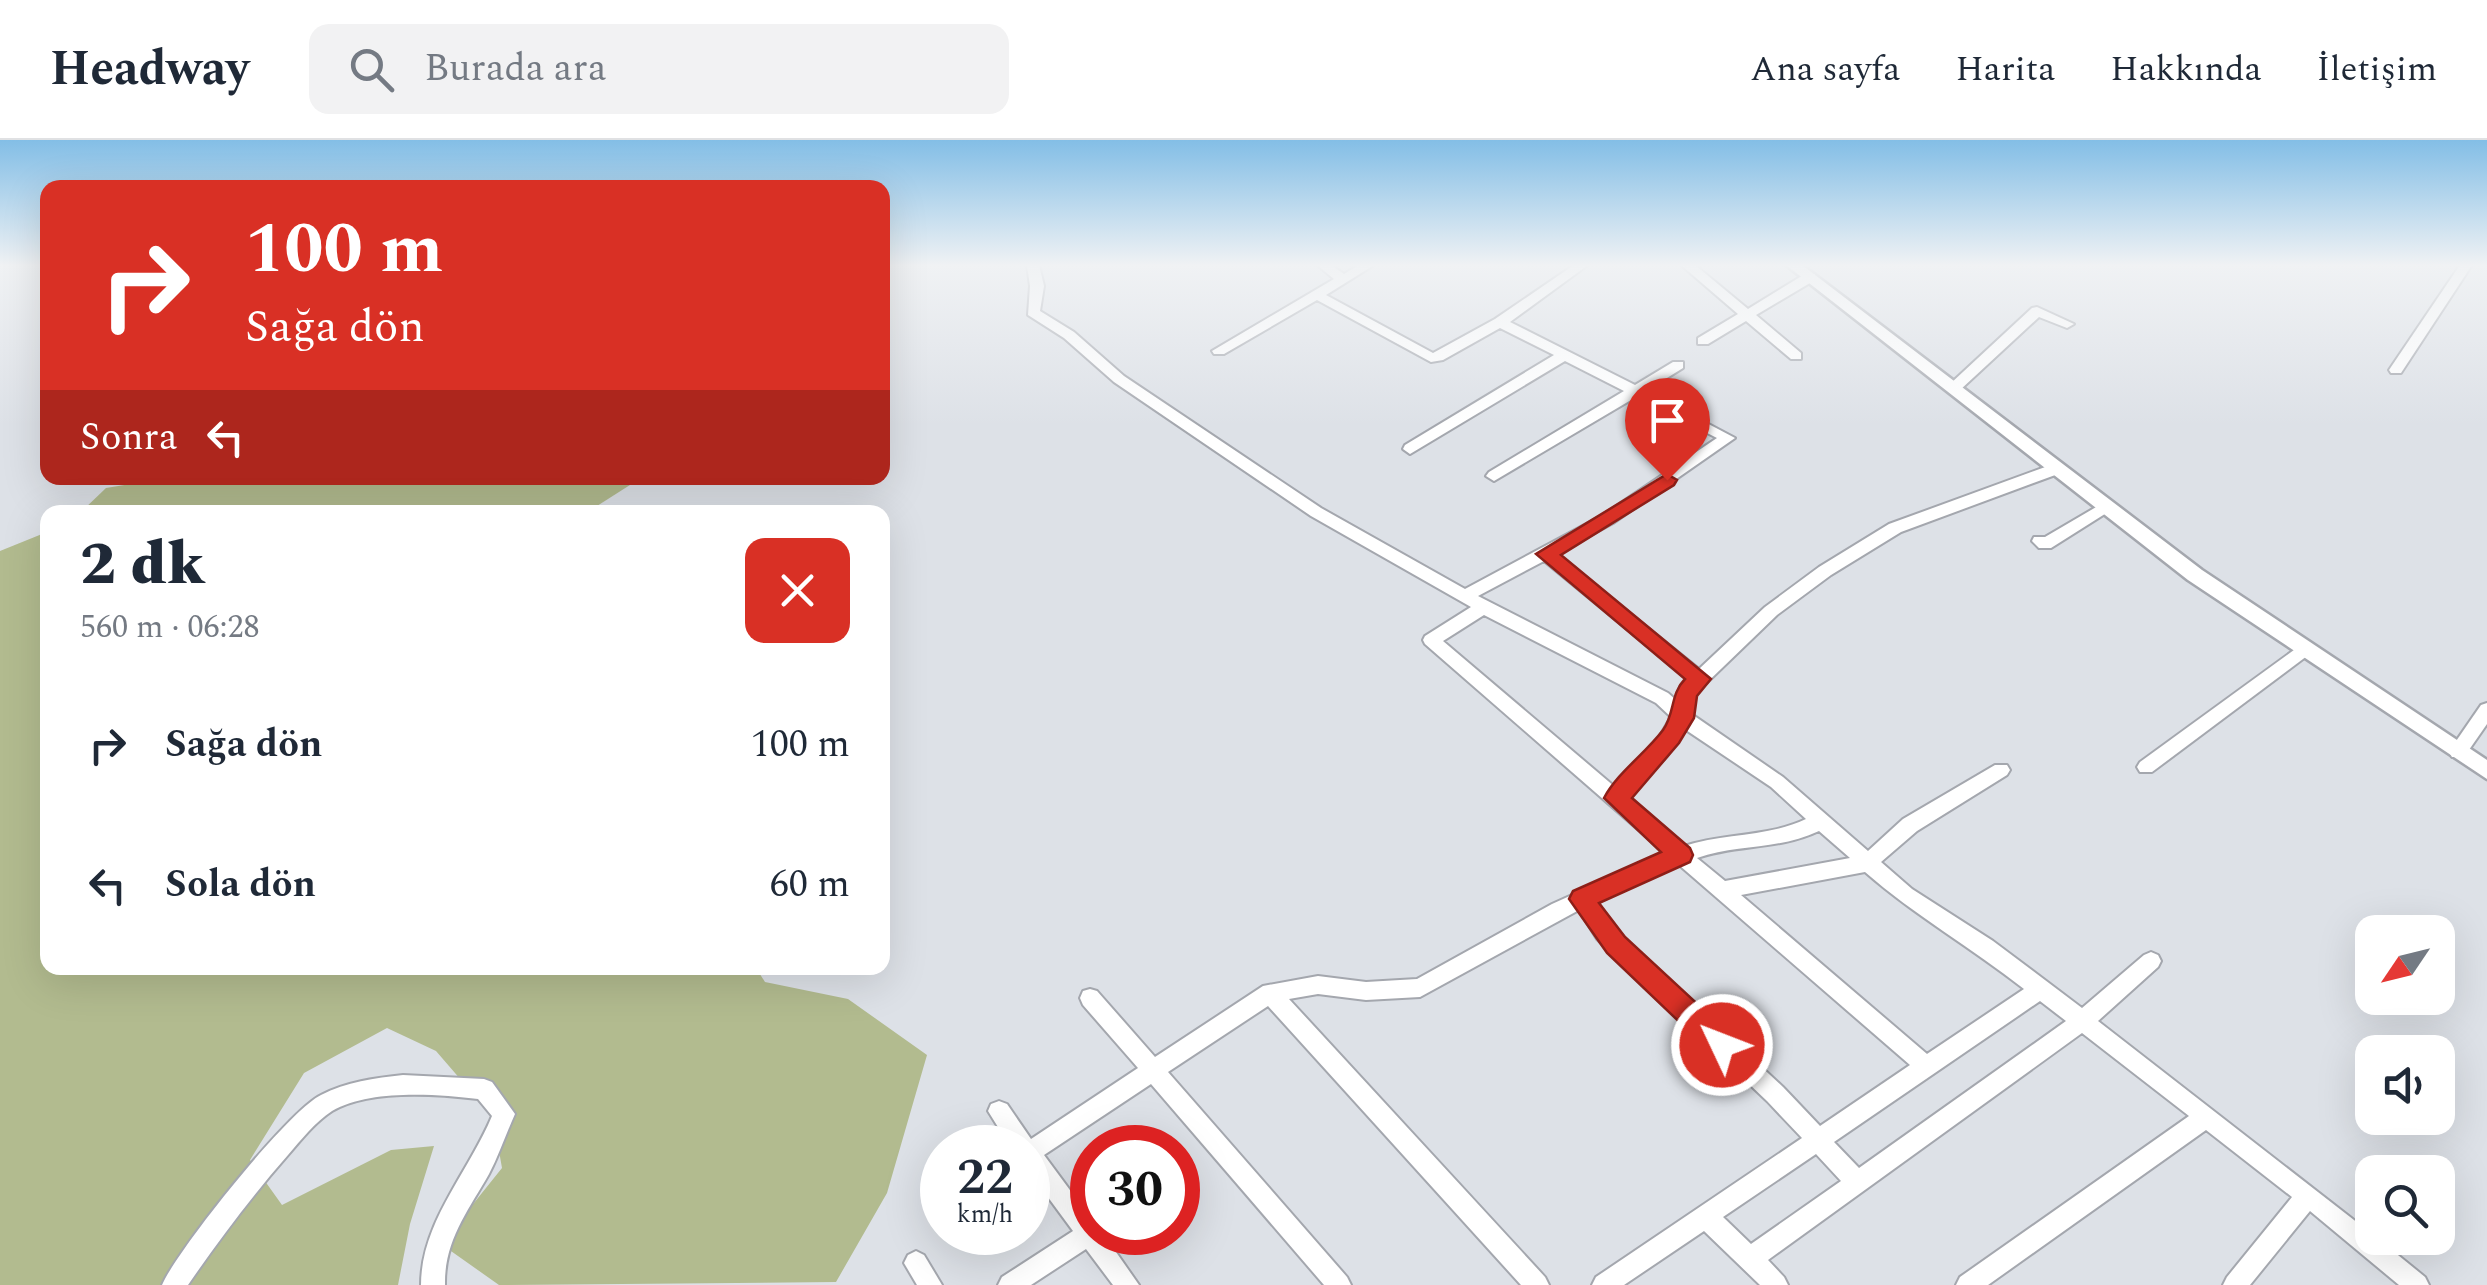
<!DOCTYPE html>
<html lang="tr">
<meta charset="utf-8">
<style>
:root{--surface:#fff;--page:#f2f2f3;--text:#1f2937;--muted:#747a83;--line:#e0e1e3}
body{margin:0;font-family:Spectral,serif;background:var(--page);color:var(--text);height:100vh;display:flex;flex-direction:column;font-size:38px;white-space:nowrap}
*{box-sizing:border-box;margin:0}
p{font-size:32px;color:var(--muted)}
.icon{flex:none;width:55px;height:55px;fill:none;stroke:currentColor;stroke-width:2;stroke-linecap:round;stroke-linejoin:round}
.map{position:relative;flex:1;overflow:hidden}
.panel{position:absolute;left:40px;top:365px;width:850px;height:470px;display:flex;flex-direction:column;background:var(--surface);border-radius:20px;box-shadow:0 10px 40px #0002}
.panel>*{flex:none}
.banner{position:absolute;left:40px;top:40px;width:850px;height:305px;border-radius:20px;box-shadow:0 10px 40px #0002;background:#d93025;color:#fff;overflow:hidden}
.needle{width:65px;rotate:235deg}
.tools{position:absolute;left:2355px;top:775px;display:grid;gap:20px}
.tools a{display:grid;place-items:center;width:100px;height:100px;border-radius:20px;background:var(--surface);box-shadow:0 10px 40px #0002;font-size:50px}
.speed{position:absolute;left:920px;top:985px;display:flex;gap:20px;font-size:50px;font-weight:700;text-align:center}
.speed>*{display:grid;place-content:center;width:130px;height:130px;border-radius:50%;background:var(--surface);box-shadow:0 10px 40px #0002;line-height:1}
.speed small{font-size:25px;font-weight:400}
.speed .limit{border:15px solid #d22;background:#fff;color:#111}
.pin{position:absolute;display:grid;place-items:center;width:85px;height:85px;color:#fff;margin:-102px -42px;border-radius:50% 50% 50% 0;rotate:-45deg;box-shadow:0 0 10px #0007}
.pin .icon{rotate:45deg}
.me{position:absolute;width:110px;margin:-55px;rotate:313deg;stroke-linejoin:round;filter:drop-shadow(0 0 8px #0008)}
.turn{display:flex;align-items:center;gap:35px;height:210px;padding:0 40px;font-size:45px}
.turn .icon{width:130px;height:130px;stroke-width:2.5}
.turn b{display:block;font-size:70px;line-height:85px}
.then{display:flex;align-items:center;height:95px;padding:0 40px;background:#0003;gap:20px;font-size:38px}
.round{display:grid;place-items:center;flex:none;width:105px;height:105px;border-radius:20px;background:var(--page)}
.summary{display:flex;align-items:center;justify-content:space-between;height:170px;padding:0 40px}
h1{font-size:60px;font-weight:800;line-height:75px}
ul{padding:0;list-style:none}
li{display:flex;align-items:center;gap:30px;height:140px;padding:0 40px}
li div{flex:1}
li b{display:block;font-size:38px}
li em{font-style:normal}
header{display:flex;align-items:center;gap:60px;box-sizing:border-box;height:140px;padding:0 50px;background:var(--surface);border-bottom:2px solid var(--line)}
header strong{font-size:48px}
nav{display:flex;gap:55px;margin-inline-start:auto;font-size:35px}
.search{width:700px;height:90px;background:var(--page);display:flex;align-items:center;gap:25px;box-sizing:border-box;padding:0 35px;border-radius:20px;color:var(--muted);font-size:38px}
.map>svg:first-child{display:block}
.green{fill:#b2bb8f}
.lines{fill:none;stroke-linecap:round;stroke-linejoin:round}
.minor-casing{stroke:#a4a7ae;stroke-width:4}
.major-casing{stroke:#a4a7ae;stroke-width:5}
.minor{fill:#fff;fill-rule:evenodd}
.major{fill:#fff;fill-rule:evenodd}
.route{fill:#d93025;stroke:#8d1f18;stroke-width:2.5}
</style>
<header>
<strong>Headway</strong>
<div class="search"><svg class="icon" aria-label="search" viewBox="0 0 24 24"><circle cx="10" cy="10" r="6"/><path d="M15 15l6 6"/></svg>Burada ara</div>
<nav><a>Ana sayfa</a><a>Harita</a><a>Hakkında</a><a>İletişim</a></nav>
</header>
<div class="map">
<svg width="2487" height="1145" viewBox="0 0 2487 1145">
<rect width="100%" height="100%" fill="#dde1e7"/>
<!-- green -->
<g class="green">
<path d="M167 338H641L597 366 476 372H81L106 348Z"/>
<path d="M47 392 48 828H756L765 842 848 859 927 915 887 1053 836 1142 499 1145 441 1104 502 1028 493 977 436 911 387 888 304 933 250 1020 282 1065 391 1010 434 1006 410 1084 398 1145H0V411Z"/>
</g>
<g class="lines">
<!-- minor casing -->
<g class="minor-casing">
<g id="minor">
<path d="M1027 125H1039L1044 146 1040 171 1074 192 1124 236 1321 368 1465 449 1603 375 1717 298 1636 257 1494 341 1486 336 1489 332 1624 251 1565 221 1410 314 1403 309 1405 305 1554 215 1500 188 1443 220 1431 222 1317 160 1224 214H1214L1212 211 1334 139 1317 125H1331L1344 134 1359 125H1374L1326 155 1433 213 1495 179 1574 125H1588L1510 182 1635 245 1673 222H1683V228L1646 251 1735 298 1613 383 1556 414 1699 529 1765 467 1819 427 1889 384 2048 326H2058L2061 330 2058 334 1901 392 1831 435 1777 475 1694 555 1690 573 1783 637 1868 711 1903 679 1995 625H2007L2010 630 2007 635 1917 691 1881 722 1912 749 1993 801 2082 868 2144 815 2151 812 2158 815 2161 821 2158 827 2098 881 2372 1094V1098H2377L2425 1137 2429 1145H2399L2310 1071 2250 1145H2223L2227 1137 2292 1057 2206 990 1988 1145H1956L1960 1137 2189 976 2082 893 1768 1120 1784 1137 1788 1145H1760L1704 1091 1624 1145H1592L1596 1137 1802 998 1767 961 1597 799 1579 770 1420 857 1366 860 1318 854 1289 859 1545 1137 1549 1145H1521L1268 866 1168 932 1347 1137 1351 1145H1324L1151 944 1044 1015 1092 1080V1092H1102L1139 1145H1113L1086 1109 1031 1145H998L1002 1137 1073 1091 1028 1030V1008H1011L988 971 991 964 999 961 1007 964 1031 999 1138 928 1083 865 1080 858 1083 851 1090 849 1097 851 1155 917 1263 846 1318 836 1366 842 1417 839 1552 764 1665 713 1425 504 1423 500 1425 496 1471 467 1311 376 1114 242 1064 198 1028 175 1030 146ZM1544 421 1688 539 1680 547 1676 560 1668 553 1478 456ZM1484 475 1656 563 1671 577 1654 606 1615 647 1443 501ZM1683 588 1771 647 1806 679C1769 697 1724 693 1684 706L1628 658 1667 616ZM1819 691 1850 718 1725 741 1697 718C1738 704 1779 710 1819 691ZM1679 725 1910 925 1820 986 1783 947 1611 787 1595 763ZM1865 732C1914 775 1972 808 2024 849L1927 914 1741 755ZM2040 861 2066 881 1859 1028 1834 1002ZM1816 1014 1841 1041 1751 1104 1723 1077Z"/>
<path d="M1681 125H1695L1748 169 1805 134H1815V140L1756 175 1801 213V219H1791L1746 181 1708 204H1698V198L1738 174Z"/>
<path d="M2460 125H2472L2401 233H2391L2389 230Z"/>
<path d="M2037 167 2074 184 2067 188 2039 177 1960 250H1950V244L2032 168Z"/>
<path d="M2103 363 2108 364 2111 368 2108 372 2051 408H2039L2032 401 2034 397H2045Z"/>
<path d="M2305 502 2311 503 2313 508 2311 513 2152 632H2140L2137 627 2140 622Z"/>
<path d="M2487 563V584L2464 617H2452L2449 612 2452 607 2481 565Z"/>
<path d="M403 935 484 939 492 942 515 974C506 994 499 1015 489 1034 468 1071 444 1101 445 1145H421C421 1082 469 1032 492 976L478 959C437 954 369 949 332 971 315 982 301 1000 288 1015 252 1056 219 1100 188 1145H162C177 1110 288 971 321 955 346 942 375 938 403 935Z"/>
<path d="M916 1111 924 1115 942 1145H917L904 1123 908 1115Z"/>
</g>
</g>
<!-- major casing -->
<g class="major-casing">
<path id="major" d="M1786 125H1802L2202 430 2487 620V639L2188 440Z"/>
</g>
<!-- minor -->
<use href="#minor" class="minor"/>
<!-- major -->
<use href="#major" class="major"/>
</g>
<!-- sky -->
<linearGradient id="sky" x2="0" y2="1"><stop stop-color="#83bee6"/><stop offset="0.44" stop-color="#f0f2f4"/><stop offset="1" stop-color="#f0f2f4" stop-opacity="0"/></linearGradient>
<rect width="2487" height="285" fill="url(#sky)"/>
<!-- route -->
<path class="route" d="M1667 334 1677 340 1674 345 1561 415 1711 539 1697 556 1694 578 1679 603 1632 658 1690 708 1693 715 1690 722 1599 763 1625 797 1732 896 1736 905 1732 914 1722 917 1713 914 1607 813 1569 759 1573 751 1661 712 1604 658C1618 632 1645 614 1663 590 1675 574 1670 554 1685 539L1536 414Z"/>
</svg>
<div class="tools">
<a><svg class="needle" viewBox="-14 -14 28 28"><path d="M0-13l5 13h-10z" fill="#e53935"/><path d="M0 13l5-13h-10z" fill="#747a83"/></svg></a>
<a><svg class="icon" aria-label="sound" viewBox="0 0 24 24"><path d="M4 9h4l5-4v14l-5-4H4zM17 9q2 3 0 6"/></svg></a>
<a><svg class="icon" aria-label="search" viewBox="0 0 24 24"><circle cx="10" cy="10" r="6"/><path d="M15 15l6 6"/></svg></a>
</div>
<div class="speed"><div>22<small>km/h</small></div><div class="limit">30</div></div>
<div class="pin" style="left:1667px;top:340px;background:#d93025"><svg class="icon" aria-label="arrive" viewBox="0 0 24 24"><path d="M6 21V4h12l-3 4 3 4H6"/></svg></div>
<svg class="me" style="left:1722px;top:905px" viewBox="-20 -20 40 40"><circle r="17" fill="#d93025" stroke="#fff" stroke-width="3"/><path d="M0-11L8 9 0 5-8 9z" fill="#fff"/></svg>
<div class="banner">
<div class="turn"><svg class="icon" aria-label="right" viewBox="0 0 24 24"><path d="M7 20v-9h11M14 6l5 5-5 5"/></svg><div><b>100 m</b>Sağa dön</div></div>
<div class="then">Sonra<svg class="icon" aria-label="left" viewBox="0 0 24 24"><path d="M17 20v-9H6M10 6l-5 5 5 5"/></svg></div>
</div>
<section class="panel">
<div class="summary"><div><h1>2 dk</h1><p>560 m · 06:28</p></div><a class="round" style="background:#d93025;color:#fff"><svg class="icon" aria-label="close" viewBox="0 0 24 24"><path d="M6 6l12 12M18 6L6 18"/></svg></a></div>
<ul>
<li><svg class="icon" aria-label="right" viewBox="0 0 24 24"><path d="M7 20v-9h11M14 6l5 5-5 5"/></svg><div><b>Sağa dön</b></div><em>100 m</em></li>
<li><svg class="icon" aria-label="left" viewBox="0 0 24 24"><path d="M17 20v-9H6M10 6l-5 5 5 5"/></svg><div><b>Sola dön</b></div><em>60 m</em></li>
</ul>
</section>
</div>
